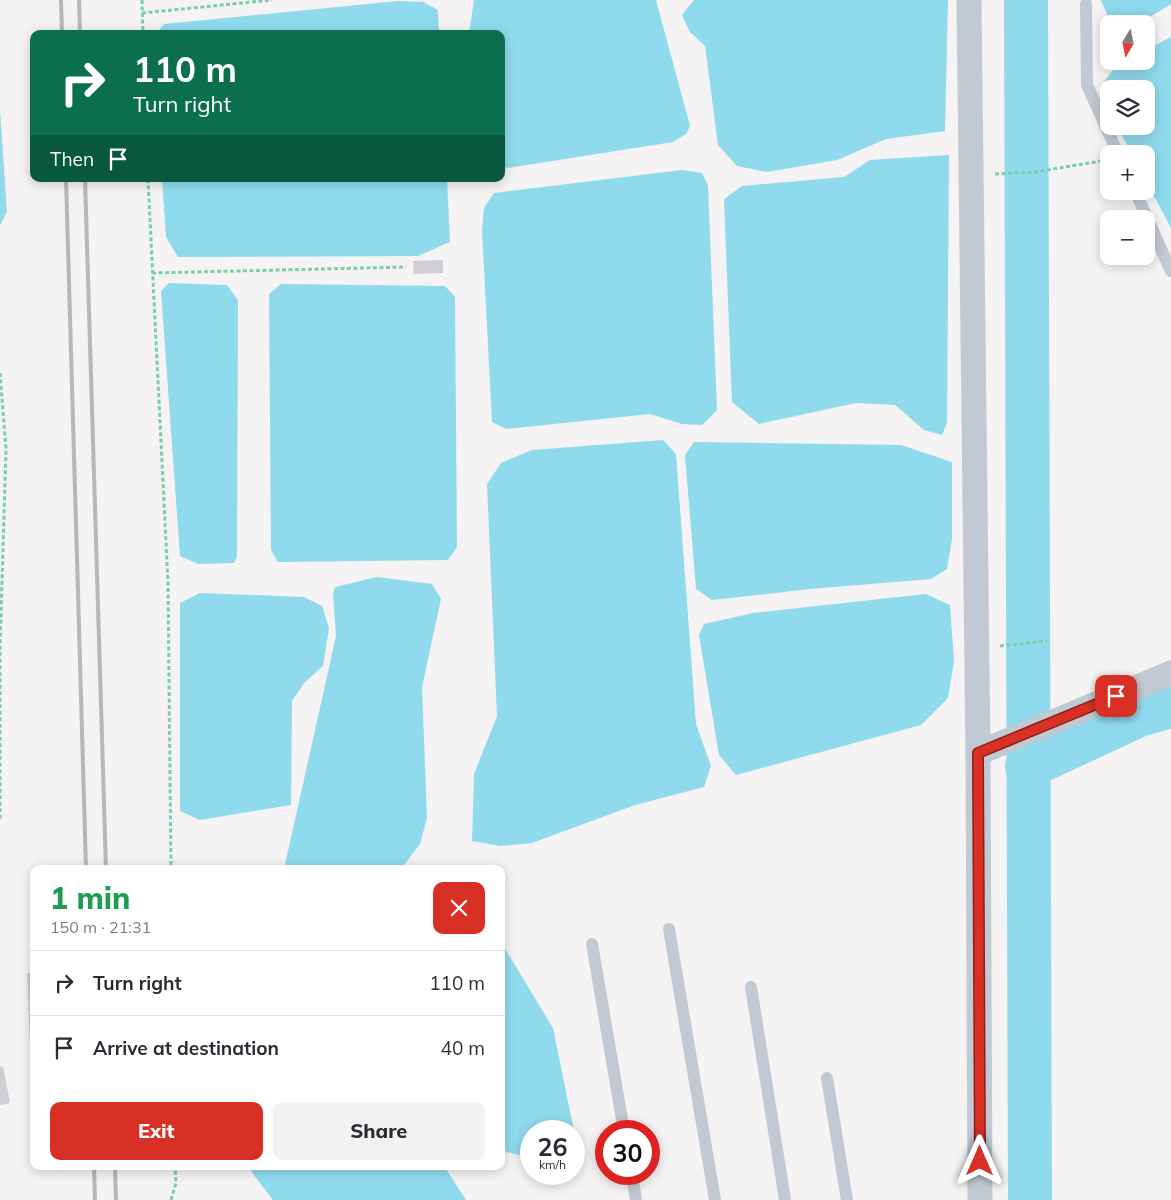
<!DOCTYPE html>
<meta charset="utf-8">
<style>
:root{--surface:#fff;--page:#f2f2f3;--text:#2b2b33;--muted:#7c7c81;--line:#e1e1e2;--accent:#d93025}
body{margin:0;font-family:Mulish,sans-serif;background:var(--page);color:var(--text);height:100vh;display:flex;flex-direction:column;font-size:19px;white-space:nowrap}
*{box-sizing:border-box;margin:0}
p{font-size:16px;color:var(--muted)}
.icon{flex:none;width:28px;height:28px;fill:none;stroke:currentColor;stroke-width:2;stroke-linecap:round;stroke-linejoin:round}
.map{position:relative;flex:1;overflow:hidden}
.panel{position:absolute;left:30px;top:865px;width:475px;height:305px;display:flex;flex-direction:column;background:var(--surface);border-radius:10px;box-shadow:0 2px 12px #0003}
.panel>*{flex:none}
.guide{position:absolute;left:30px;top:30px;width:475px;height:152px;border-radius:10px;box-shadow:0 2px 12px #0003;background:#0b6e4f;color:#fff;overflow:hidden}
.needle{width:32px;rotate:190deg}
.buttons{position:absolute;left:1100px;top:15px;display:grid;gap:10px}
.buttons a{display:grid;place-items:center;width:55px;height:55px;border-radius:10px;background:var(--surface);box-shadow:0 2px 12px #0003;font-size:25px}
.speed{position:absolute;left:520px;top:1120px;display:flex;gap:10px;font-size:25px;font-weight:700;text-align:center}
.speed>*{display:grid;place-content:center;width:65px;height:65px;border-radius:50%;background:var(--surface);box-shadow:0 2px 12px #0003;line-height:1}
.speed small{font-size:12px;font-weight:400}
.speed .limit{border:8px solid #d22;background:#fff;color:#111}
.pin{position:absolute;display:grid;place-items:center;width:42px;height:42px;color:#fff;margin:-21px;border-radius:10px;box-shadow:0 2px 8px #0006}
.me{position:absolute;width:55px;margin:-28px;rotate:0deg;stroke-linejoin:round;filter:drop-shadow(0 0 4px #0008)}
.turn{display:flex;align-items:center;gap:18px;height:105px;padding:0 20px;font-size:22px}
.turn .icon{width:65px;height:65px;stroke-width:2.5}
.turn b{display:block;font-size:35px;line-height:42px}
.then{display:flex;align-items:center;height:48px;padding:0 20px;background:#0003;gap:10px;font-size:19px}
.round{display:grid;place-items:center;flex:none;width:52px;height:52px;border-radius:10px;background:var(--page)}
.summary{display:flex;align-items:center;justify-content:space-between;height:85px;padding:0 20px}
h1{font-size:30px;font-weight:800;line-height:38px;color:#1e9e55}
.primary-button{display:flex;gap:10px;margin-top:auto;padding:10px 20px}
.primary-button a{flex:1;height:58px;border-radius:10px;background:var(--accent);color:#fff;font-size:20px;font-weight:800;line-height:58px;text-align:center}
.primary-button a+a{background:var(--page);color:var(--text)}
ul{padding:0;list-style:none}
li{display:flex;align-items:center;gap:15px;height:65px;padding:0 20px;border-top:1px solid var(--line)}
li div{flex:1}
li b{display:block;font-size:19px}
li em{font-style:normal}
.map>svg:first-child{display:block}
.water{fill:#90daee}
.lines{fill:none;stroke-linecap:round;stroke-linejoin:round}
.river{stroke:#90daee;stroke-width:44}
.building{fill:#cdcfd5}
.path{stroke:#7ad0a6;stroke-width:3;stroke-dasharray:4 2.5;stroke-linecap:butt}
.lane{stroke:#c1cad2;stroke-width:12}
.street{stroke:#c1cad2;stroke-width:25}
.rail{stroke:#b5b8bd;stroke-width:4}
.route-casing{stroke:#8d1f18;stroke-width:12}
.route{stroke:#d93025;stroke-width:9}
</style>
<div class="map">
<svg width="1171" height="1200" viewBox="0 0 1171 1200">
<rect width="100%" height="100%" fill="#f5f3f3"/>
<!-- water -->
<g class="water">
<path d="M474 0H656L690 126 686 134 673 142 508 168 501 167V34H469Z"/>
<path d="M694 0H948L945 131 886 139 837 160 767 172 737 166 718 145 705 46 690 32 682 15Z"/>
<path d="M1101 0H1171V4L1138 24H1111Z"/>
<path d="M398 1 423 2 438 10 439 34H156L164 24Z"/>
<path d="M1171 37V228L1146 181V154H1132L1117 126H1146V89H1109V110L1103 84C1118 62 1119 61 1146 61V50Z"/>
<path d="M0 110 7 212 0 225Z"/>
<path d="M949 155 947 423 942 435 924 430 895 405 856 403 759 424 732 402 724 199 742 186 844 177 870 160Z"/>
<path d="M682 170 702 173 708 186 717 410 702 425 682 424 650 414 506 429 492 422 482 231 484 208 494 193Z"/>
<path d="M162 179H447L450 242 418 256 178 257 166 237Z"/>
<path d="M169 283 227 285 238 300 237 557 234 563 198 564 180 556 161 291Z"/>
<path d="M281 284 445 286 455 297 457 547 448 560 278 562 271 550 269 294Z"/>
<path d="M663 440 676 454 696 724 711 766 704 787 635 805 532 843 500 846 472 841 474 774 497 716 487 484 501 463 532 450Z"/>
<path d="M694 442 901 445 952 462V539L947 569 931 579 810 589 712 600 696 589 685 455Z"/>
<path d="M377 577 432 584 441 599 422 687 427 818 420 844 401 869H284L336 636 333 594 335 587Z"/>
<path d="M200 593 304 597 322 606 329 628 323 666 305 682 292 701 291 805 200 820 180 811V603Z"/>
<path d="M926 594 950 605 954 661 948 698 921 725 736 775 719 755 699 635 704 624 753 613Z"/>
<path d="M501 942 553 1028 573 1126 572 1131H531V1159L501 1150Z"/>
<path d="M247 1166H444L466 1200H273Z"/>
</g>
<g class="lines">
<!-- river -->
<g class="river">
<path d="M1026 0 1030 1200"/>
<path d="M1027 767 1139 715 1171 706"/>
</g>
</g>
<!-- building -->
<g class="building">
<path d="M443 260V273L414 274 413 261Z"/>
<path d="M27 973H34V1071H31Z"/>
<path d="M3 1066 10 1103 0 1105V1067Z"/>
</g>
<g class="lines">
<!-- path -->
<g class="path">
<path d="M142 0 143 34"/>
<path d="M142 13 272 0"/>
<path d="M995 174 1035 172 1101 161"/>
<path d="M148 179 168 583 171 869"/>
<path d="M152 273 406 267"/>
<path d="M0 373 6 449 0 649V821"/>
<path d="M1000 646 1047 641"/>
<path d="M171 1200 176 1183 175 1166"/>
</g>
<!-- lane -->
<g class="lane">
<path d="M1086 4 1087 85 1118 154"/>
<path d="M1135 191 1171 271"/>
<path d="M669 929 715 1200"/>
<path d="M592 944 624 1131"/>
<path d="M751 987 785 1200"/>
<path d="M827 1078 847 1200"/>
<path d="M632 1174 636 1200"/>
</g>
<!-- street -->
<g class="street">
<path d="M969 0 978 753 980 1200"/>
<path d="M978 753 1171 673"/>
</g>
<!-- rail -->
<g class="rail">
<path d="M61 0 62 34"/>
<path d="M79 0 80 34"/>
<path d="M66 179 86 869"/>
<path d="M85 179 106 869"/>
<path d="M94 1166 95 1200"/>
<path d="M115 1166 116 1200"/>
</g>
</g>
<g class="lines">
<!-- route casing -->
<g class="route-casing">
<path id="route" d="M980 1161 978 753 1116 696"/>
</g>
<!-- route -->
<use href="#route" class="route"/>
</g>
</svg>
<div class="buttons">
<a><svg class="needle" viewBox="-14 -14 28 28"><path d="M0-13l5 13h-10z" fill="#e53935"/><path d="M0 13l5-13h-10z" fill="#7c7c81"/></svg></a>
<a><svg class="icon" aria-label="layers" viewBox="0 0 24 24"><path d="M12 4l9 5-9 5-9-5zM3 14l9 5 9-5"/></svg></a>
<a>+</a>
<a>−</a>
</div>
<div class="speed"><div>26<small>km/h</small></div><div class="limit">30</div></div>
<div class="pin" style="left:1116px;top:696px;background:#d93025"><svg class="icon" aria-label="arrive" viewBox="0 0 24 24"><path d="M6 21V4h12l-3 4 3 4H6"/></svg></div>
<svg class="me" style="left:980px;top:1161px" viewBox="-20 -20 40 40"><path d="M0-17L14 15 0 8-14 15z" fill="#d93025" stroke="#fff" stroke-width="4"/></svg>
<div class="guide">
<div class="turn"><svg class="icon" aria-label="right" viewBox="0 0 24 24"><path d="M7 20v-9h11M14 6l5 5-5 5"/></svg><div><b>110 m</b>Turn right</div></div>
<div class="then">Then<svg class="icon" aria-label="arrive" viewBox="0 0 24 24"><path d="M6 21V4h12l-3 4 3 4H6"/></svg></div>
</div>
<section class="panel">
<div class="summary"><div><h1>1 min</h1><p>150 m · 21:31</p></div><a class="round" style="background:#d93025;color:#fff"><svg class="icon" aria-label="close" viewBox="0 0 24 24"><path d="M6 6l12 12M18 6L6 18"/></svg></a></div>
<ul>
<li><svg class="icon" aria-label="right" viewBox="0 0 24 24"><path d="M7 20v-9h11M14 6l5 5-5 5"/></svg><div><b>Turn right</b></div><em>110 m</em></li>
<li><svg class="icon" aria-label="arrive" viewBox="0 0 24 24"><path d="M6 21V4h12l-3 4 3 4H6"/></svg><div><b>Arrive at destination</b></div><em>40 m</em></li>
</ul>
<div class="primary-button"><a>Exit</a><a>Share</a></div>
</section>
</div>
